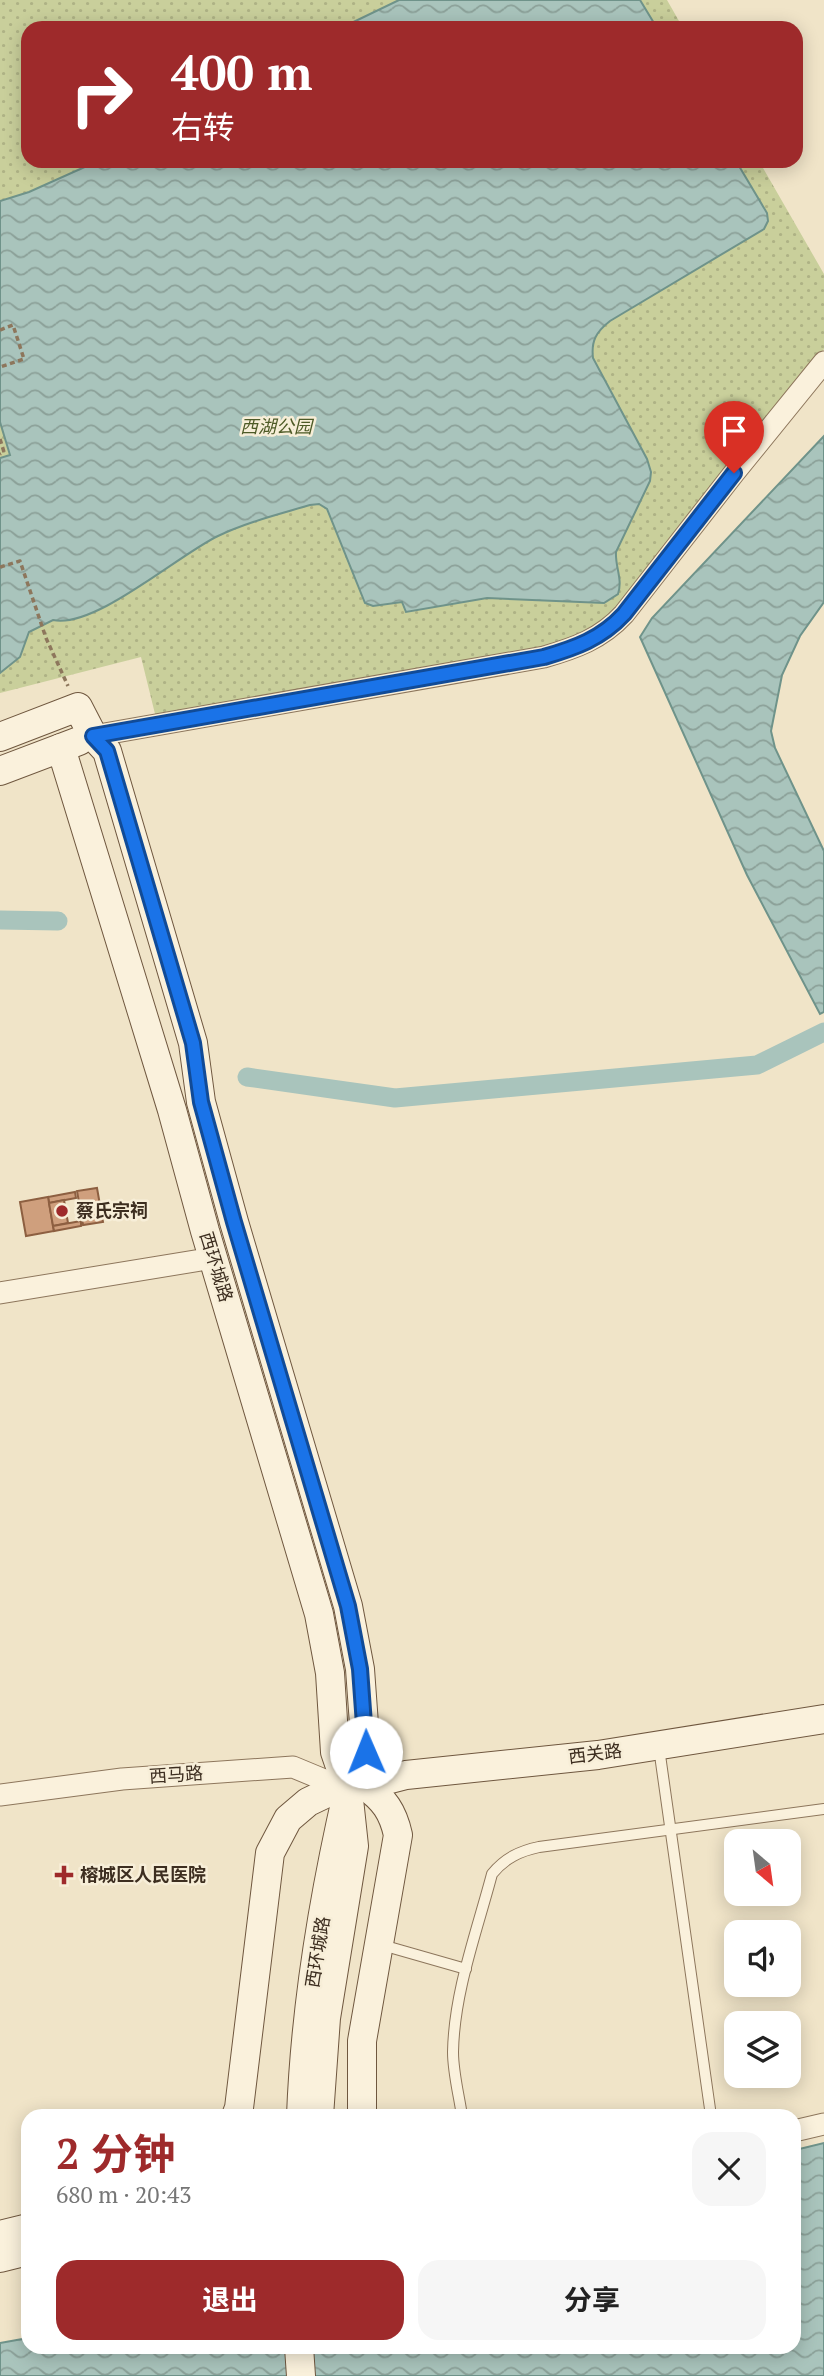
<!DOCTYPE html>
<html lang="zh">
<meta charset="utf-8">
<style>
:root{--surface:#fff;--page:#f6f6f6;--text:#222;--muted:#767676;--accent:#9e2a2b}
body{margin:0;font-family:"PT Serif","Noto Sans SC",serif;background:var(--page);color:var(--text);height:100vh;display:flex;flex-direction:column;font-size:26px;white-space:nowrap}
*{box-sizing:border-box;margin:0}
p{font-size:23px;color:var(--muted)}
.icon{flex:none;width:38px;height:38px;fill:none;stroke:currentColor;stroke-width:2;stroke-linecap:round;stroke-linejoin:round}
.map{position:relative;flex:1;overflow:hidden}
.side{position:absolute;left:21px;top:2109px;width:780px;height:245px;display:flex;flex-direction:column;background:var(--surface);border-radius:21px;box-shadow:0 4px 18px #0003}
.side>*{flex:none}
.guide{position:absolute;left:21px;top:21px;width:782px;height:147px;border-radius:21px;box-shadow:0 4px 18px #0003;background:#9e2a2b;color:#fff;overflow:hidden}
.needle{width:46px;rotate:151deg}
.tools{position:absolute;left:724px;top:1829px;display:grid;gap:14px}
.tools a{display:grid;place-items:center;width:77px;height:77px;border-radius:14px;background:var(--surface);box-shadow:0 4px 18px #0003;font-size:35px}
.pin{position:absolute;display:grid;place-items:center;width:60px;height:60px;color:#fff;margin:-72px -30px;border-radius:50% 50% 50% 0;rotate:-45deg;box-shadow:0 0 7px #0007}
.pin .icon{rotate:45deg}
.me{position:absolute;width:77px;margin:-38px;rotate:359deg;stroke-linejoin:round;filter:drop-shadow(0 0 5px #0008)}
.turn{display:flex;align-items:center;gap:24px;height:147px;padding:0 35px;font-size:32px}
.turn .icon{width:91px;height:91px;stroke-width:2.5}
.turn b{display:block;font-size:49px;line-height:60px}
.round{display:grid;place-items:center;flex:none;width:74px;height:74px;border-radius:21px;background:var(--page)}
.overview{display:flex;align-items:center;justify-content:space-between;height:119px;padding:0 35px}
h1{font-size:42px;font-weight:700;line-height:52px;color:var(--accent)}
.primary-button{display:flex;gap:14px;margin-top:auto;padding:14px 35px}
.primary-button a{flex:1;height:80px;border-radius:21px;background:var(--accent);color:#fff;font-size:28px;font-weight:700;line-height:80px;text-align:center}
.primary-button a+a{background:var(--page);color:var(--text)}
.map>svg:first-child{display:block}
.park{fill:url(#park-dots)}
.water{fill:url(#water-waves);stroke:#6f938a;stroke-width:2}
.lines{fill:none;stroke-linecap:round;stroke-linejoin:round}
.canal{stroke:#a9c4bc;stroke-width:19}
.building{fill:#cf9f7d;stroke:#8d5f41;stroke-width:2}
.lane-casing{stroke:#8d765c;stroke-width:12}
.street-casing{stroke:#8d765c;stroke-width:23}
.secondary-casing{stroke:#6f573f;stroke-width:30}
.path{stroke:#8d765c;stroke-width:3.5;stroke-dasharray:5 3.5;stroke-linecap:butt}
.lane{stroke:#faf1dc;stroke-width:10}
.street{stroke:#faf1dc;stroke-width:21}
.secondary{stroke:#faf1dc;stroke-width:28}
.route-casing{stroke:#114b97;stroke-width:18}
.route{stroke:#1a73e8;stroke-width:12}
.poi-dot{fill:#9e2a2b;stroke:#f7eed8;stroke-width:2.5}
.labels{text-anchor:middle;stroke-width:5;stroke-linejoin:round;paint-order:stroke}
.park-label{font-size:18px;font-style:italic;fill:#4d5a26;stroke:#f7eed8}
.poi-label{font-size:18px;font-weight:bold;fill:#3d2e20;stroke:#f7eed8;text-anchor:start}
.street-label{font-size:18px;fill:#3d2e20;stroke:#f7eed8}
</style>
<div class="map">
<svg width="824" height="2376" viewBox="0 0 824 2376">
<defs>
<pattern id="park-dots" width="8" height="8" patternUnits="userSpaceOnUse" patternTransform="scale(1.75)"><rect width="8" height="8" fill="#c9cf9b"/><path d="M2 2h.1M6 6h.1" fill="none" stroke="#aeb285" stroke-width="1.8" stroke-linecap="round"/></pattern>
<pattern id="water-waves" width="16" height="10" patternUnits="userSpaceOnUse" patternTransform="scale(1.75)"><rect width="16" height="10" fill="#a9c4bc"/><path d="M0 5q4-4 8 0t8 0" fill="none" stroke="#8ba098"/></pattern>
</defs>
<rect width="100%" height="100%" fill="#f0e4c8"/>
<!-- park -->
<path class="park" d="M0 0H667L683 28H28V161H759L824 274V349L605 627 548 652 156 718 141 657 0 693Z"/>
<!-- water -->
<g class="water">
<path d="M399 0H640L657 28H341Z"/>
<path d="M98 161H736L767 213 768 221 764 229 610 321C596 332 591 341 593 358L647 459 651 472 650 481 616 552C615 567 623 579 618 594L604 603 487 598 406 612 402 602 373 606 365 603 327 509 319 504 310 505C280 514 247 522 218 536 178 555 95 629 53 620L29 632 20 657 0 673V458L10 455 0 422V201L29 192Z"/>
<path d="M824 436V602L800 636 782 675 771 731 775 748 824 851V1012L820 1014 747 875 640 637 652 618Z"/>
<path d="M824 2143V2376H0V2343L28 2338V2347H794L795 2150Z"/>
</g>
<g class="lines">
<!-- canal -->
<g class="canal">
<path d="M0 920 58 921"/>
<path d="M247 1077 395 1098 757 1065 824 1032"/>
</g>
</g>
<!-- building -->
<g class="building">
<path d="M97 1188 103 1222 83 1225 77 1191Z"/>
<path d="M75 1192 76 1198 49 1203 48 1197Z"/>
<path d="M48 1197 54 1231 26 1236 20 1202Z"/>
<path d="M64 1200 68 1223 53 1226 49 1203Z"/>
<path d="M81 1221V1226L54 1231 53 1226Z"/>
</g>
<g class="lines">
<!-- lane casing -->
<g class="lane-casing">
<g id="lane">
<path d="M659 1748 711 2116"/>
<path d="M382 1945 466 1969"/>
<path d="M462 2116C459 2095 453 2073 453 2052 454 1992 477 1931 492 1874 505 1858 520 1851 539 1847L824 1809"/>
</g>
</g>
<!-- street casing -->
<g class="street-casing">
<g id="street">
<path d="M93 736 544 657C575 648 601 639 624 614L734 473 824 362"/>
<path d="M0 1293 213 1258"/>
<path d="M0 1795 122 1779 293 1767 346 1789"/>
<path d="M794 2131 824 2124"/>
</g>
</g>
<!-- secondary casing -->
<g class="secondary-casing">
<g id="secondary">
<path d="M0 737 78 707 93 736 107 751 193 1043 201 1102 234 1222 348 1606 360 1669 366 1752 348 1790"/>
<path d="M61 748 172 1110 205 1231 319 1614 330 1673 335 1752 348 1790"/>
<path d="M0 771 79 741"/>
<path d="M236 2116 239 2108 270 1853 288 1819 308 1802 331 1791 348 1790 406 1775 598 1755 824 1719"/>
<path d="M301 2116C305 2009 324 1894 348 1790L354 1846 326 2018 319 2116"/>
<path d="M362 2116V2041L398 1835C393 1812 384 1799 365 1786"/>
<path d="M0 2235 28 2228"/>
<path d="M0 2258 28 2251"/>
<path d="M299 2347 301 2376"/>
</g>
</g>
<!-- path -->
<g class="path">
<path d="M0 330 13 325 24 359 0 367"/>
<path d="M0 439 4 452 0 454"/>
<path d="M0 567 20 561 46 638 68 686"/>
</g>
<!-- lane -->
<use href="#lane" class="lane"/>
<!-- street -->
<use href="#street" class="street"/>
<!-- secondary -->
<use href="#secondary" class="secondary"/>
</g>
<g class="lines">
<!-- route casing -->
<g class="route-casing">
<path id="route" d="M366 1752 360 1669 348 1606 234 1222 201 1102 193 1043 107 751 93 736 544 657C575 648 601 639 624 614L734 473"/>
</g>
<!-- route -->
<use href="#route" class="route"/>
</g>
<!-- markers -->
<g class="poi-dot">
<circle cx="62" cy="1211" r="7"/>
<path d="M60.5 1864.5h7v7h7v7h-7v7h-7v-7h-7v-7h7z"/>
</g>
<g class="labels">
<!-- park labels -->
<g class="park-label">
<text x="276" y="433">西湖公园</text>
</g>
<!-- poi labels -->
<g class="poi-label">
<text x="76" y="1217">蔡氏宗祠</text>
<text x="80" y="1881">榕城区人民医院</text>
</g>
<!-- street labels -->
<g class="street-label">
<text transform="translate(216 1267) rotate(73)" y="6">西环城路</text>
<text transform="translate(595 1754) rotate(-7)" y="6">西关路</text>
<text transform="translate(176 1775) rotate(-4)" y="6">西马路</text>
<text transform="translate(318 1952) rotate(-81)" y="6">西环城路</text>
</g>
</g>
</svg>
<div class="tools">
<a><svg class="needle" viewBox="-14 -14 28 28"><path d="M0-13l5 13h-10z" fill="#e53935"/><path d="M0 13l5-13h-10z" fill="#767676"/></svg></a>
<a><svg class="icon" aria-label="sound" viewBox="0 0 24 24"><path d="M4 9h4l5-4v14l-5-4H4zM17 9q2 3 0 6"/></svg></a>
<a><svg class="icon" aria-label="layers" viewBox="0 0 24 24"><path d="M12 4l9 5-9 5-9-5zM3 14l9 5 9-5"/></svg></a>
</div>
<div class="pin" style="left:734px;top:473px;background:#d93025"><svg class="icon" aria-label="arrive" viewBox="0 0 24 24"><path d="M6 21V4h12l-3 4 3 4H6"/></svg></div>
<svg class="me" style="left:366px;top:1752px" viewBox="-20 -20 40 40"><circle r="19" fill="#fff"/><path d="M0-13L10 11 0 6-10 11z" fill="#1a73e8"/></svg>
<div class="guide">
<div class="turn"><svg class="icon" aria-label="right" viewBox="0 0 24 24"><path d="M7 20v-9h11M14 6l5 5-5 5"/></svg><div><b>400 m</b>右转</div></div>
</div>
<section class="side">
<div class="overview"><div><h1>2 分钟</h1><p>680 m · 20:43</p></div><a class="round"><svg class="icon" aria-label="close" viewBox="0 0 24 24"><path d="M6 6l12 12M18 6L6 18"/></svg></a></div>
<div class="primary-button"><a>退出</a><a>分享</a></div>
</section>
</div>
